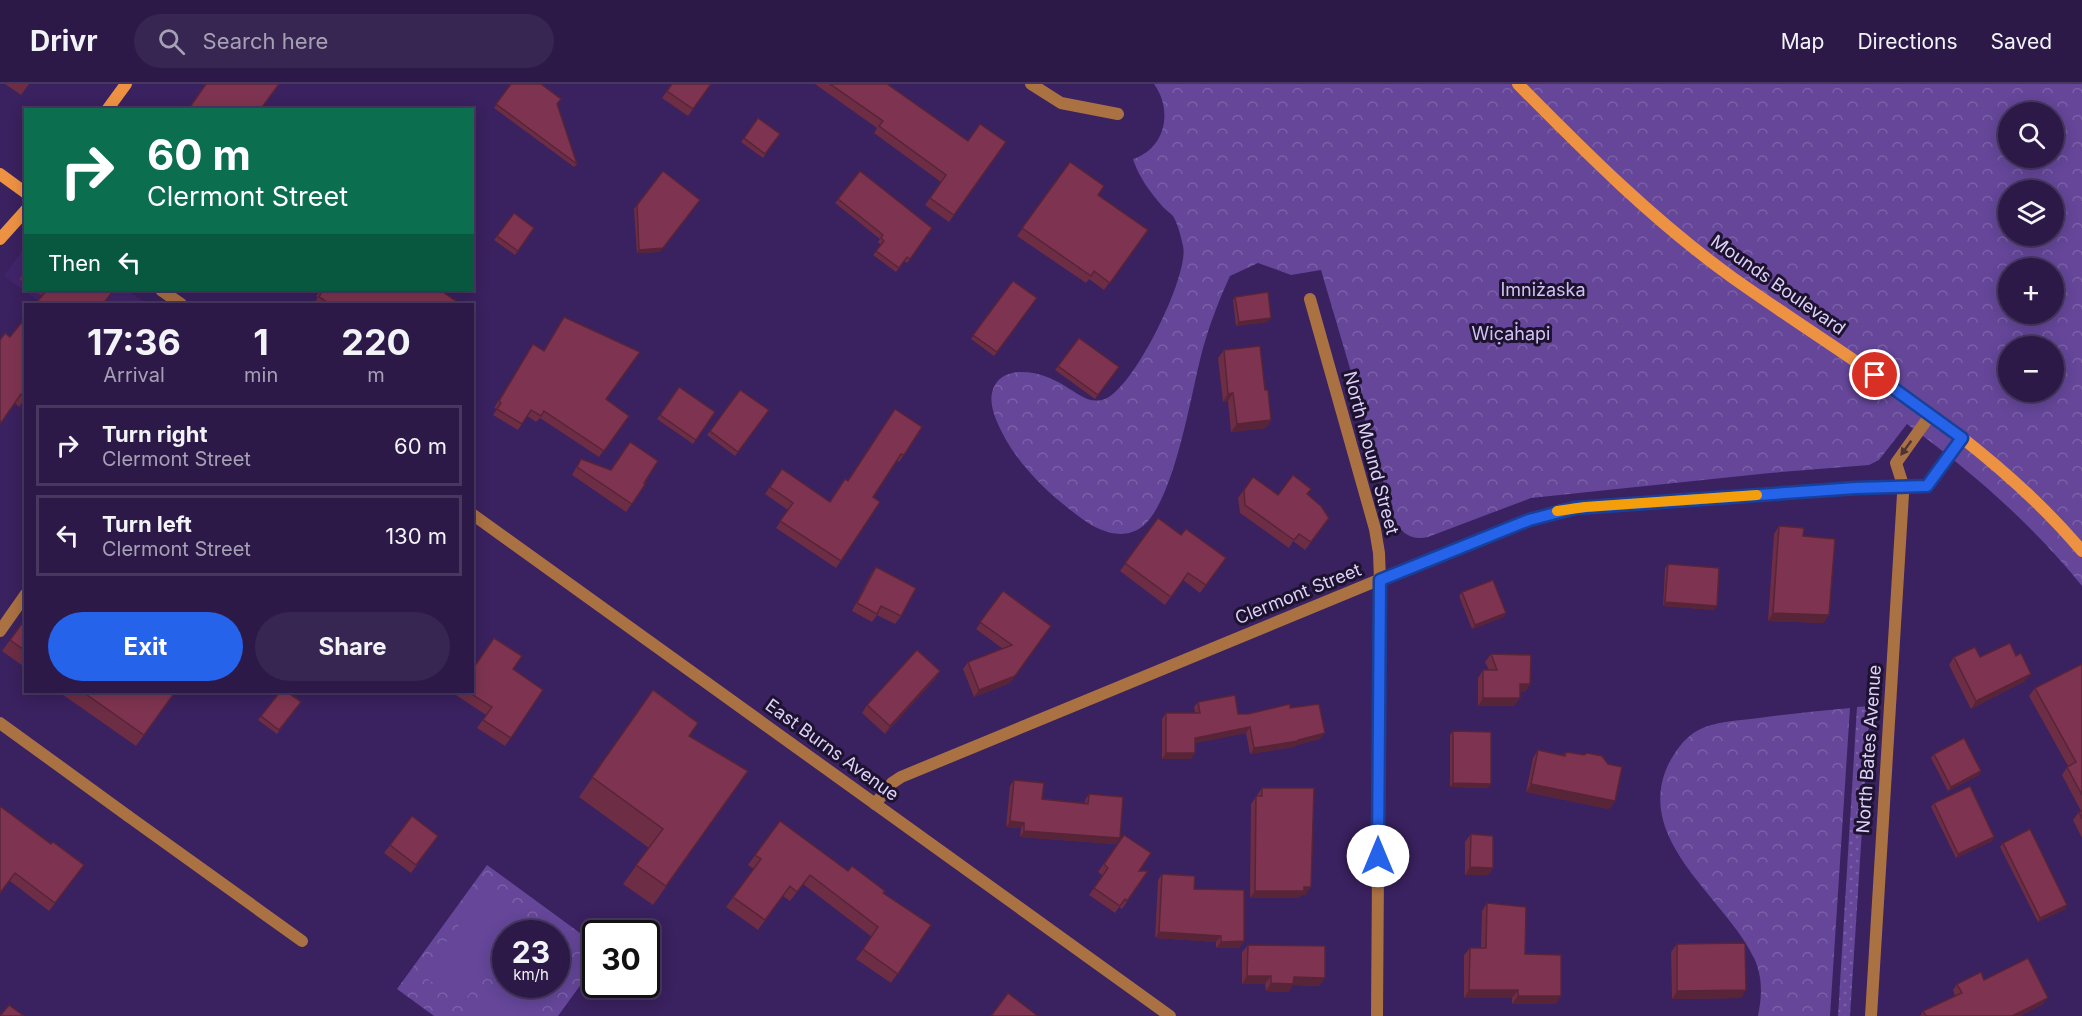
<!DOCTYPE html>
<meta charset="utf-8">
<style>
:root{--surface:#2c1947;--page:#382652;--text:#f1f3f6;--muted:#a6a0b4;--line:#483860;--accent:#2563eb}
body{margin:0;font-family:Inter,sans-serif;background:var(--page);color:var(--text);height:100vh;display:flex;flex-direction:column;font-size:22px;white-space:nowrap}
*{box-sizing:border-box;margin:0}
p{font-size:20px;color:var(--muted)}
.icon{flex:none;width:33px;height:33px;fill:none;stroke:currentColor;stroke-width:2;stroke-linecap:round;stroke-linejoin:round}
.map{position:relative;flex:1;overflow:hidden}
.drawer{position:absolute;left:24px;top:219px;width:450px;height:390px;display:flex;flex-direction:column;background:var(--surface);border-radius:0px;box-shadow:0 3px 15px #0003,0 0 0 2px var(--line)}
.drawer>*{flex:none}
.top-card{position:absolute;left:24px;top:24px;width:450px;height:183px;border-radius:0px;box-shadow:0 3px 15px #0003,0 0 0 2px var(--line);background:#0b6e4f;color:#fff;overflow:hidden}
.buttons{position:absolute;left:1998px;top:18px;display:grid;gap:12px}
.buttons a{display:grid;place-items:center;width:66px;height:66px;border-radius:50%;background:var(--surface);box-shadow:0 3px 15px #0003,0 0 0 2px var(--line);font-size:30px}
.speed{position:absolute;left:492px;top:836px;display:flex;gap:12px;font-size:30px;font-weight:700;text-align:center}
.speed>*{display:grid;place-content:center;width:78px;height:78px;border-radius:50%;background:var(--surface);box-shadow:0 3px 15px #0003,0 0 0 2px var(--line);line-height:1}
.speed small{font-size:15px;font-weight:400}
.speed .limit{border:3px solid #111;border-radius:9px;background:#fff;color:#111}
.pin{position:absolute;display:grid;place-items:center;width:51px;height:51px;color:#fff;margin:-26px;border:3px solid #fff;border-radius:50%;box-shadow:0 2px 6px #0007}
.me{position:absolute;width:66px;margin:-33px;rotate:0deg;stroke-linejoin:round;filter:drop-shadow(0 0 4px #0008)}
.turn{display:flex;align-items:center;gap:21px;height:126px;padding:0 24px;font-size:27px}
.turn .icon{width:78px;height:78px;stroke-width:2.5}
.turn b{display:block;font-size:42px;line-height:51px}
.then{display:flex;align-items:center;height:57px;padding:0 24px;background:#0003;gap:12px;font-size:22px}
.eta{display:flex;justify-content:space-evenly;align-items:center;height:102px;text-align:center}
.eta b{font-size:36px;font-weight:700;line-height:42px}
.cta{display:flex;gap:12px;margin-top:auto;padding:12px 24px}
.cta a{flex:1;height:69px;border-radius:36px;background:var(--accent);color:#fff;font-size:24px;font-weight:700;line-height:69px;text-align:center}
.cta a+a{background:var(--page);color:var(--text)}
ul{padding:0;list-style:none}
li{display:flex;align-items:center;gap:18px;height:81px;margin:0 12px 9px;padding:0 12px;border:3px solid var(--line);border-radius:0px}
li div{flex:1}
li b{display:block;font-size:22px}
li em{font-style:normal}
header{display:flex;align-items:center;gap:36px;box-sizing:border-box;height:84px;padding:0 30px;background:var(--surface);border-bottom:2px solid var(--line)}
header strong{font-size:28px}
nav{display:flex;gap:33px;margin-inline-start:auto;font-size:21px}
.search{width:420px;height:54px;background:var(--page);display:flex;align-items:center;gap:15px;box-sizing:border-box;padding:0 21px;border-radius:33px;color:var(--muted);font-size:22px}
.map>svg:first-child{display:block}
.built{fill:#41256b}
.grass{fill:url(#grass-dots)}
.forest{fill:url(#forest-crowns);fill-rule:evenodd}
.garden{fill:#654699}
.lines{fill:none;stroke-linecap:round;stroke-linejoin:round}
.lane{stroke:#aa7143;stroke-width:12}
.street{stroke:#aa7143;stroke-width:12}
.secondary{stroke:#ed9243;stroke-width:12}
.wall{fill:#6c2d45}
.shaded-wall{fill:#582438}
.building{fill:#7e3450;stroke:#582438;stroke-width:1.5}
.oneway{fill:#4e3436}
.route-casing{stroke:#184099;stroke-width:15}
.route{stroke:#2563eb;stroke-width:10}
.slow{stroke:#f59e0b;stroke-width:10}
.labels{text-anchor:middle;stroke-width:6;stroke-linejoin:round;paint-order:stroke}
.street-label{font-size:18px;fill:#ddd1f8;stroke:#1d132f}
.park-label{font-size:18px;fill:#d1c2f5;stroke:#1d132f}
</style>
<header>
<strong>Drivr</strong>
<div class="search"><svg class="icon" aria-label="search" viewBox="0 0 24 24"><circle cx="10" cy="10" r="6"/><path d="M15 15l6 6"/></svg>Search here</div>
<nav><a>Map</a><a>Directions</a><a>Saved</a></nav>
</header>
<div class="map">
<svg width="2082" height="932" viewBox="0 0 2082 932">
<defs>
<pattern id="grass-dots" width="8" height="8" patternUnits="userSpaceOnUse" patternTransform="scale(1.5)"><rect width="8" height="8" fill="#654699"/><path d="M2 2h.1M6 6h.1" fill="none" stroke="#7b60a8" stroke-width="1.8" stroke-linecap="round"/></pattern>
<pattern id="forest-crowns" width="20" height="18" patternUnits="userSpaceOnUse" patternTransform="scale(1.5)"><rect width="20" height="18" fill="#654699"/><path d="M2 6a3 3 0 1 1 6 0M12 15a3 3 0 1 1 6 0" fill="none" stroke="#7b60a8"/></pattern>
</defs>
<rect width="100%" height="100%" fill="#3a215f"/>
<!-- built -->
<path class="built" d="M25 163 26 206H126L147 220H43L4 192Z"/>
<!-- grass -->
<path class="grass" d="M1870 622 1850 932H1838L1857 623Z"/>
<!-- forest -->
<g class="forest">
<path d="M1154 0H2082V502C2030 438 1973 389 1907 340L1879 376 1869 381 1770 389 1531 414 1428 453C1412 457 1400 449 1394 434L1321 186 1291 191 1258 179 1230 192C1219 216 1209 242 1202 268 1191 309 1175 415 1143 442 1123 458 1098 447 1081 434 1052 413 1024 387 1006 356 998 341 985 318 995 301 1000 292 1009 289 1018 288 1035 287 1051 293 1065 302 1077 309 1087 319 1102 316 1131 311 1190 191 1183 162 1181 153 1178 140 1173 132 1170 129 1166 126 1163 123 1151 109 1140 95 1134 78L1133 75C1166 64 1173 26 1154 0ZM2008 28H2054V74H2008ZM2008 106H2054V152H2008ZM2008 184H2054V230H2008ZM2008 262H2054V308H2008Z"/>
<path d="M1850 624 1830 932H1758C1762 912 1763 893 1754 874 1726 814 1633 757 1668 681 1676 665 1688 649 1705 643 1722 637 1742 636 1759 634 1789 630 1819 627 1850 624Z"/>
<path d="M487 781 595 860V881L558 932H434L397 905ZM506 849H556V900H506Z"/>
</g>
<!-- garden -->
<g class="garden">
<path d="M484 807 523 836 514 849H506L505 860 462 920 422 891Z"/>
<path d="M505 885 506 900H555L532 932H479L474 928Z"/>
</g>
<g class="lines">
<!-- lane -->
<g class="lane">
<path d="M0 547 26 510"/>
<path d="M128 732 302 857"/>
</g>
<!-- street -->
<g class="street">
<path d="M1031 0 1061 19 1118 30"/>
<path d="M161 206 181 220"/>
<path d="M1310 215 1375 445 1379 469 1380 496 1377 932"/>
<path d="M472 430 1170 932"/>
<path d="M0 639 128 732"/>
<path d="M875 720 892 699 901 693 1439 471 1541 432 1562 426 1585 423 1866 403 1927 402 1962 354"/>
<path d="M1871 932 1903 410V401L1896 379 1931 330"/>
</g>
<!-- secondary -->
<g class="secondary">
<path d="M1518 0C1586 69 1654 137 1733 194 1853 279 1986 353 2082 467"/>
<path d="M107 26 126 0"/>
<path d="M0 90 26 109"/>
<path d="M0 155 26 126"/>
</g>
</g>
<!-- wall -->
<g class="wall">
<path d="M5 0H29L21 11Z"/>
<path d="M511 0 557 20 577 80 574 83 494 24Z"/>
<path d="M672 0H711L688 32 662 14Z"/>
<path d="M815 0H887L968 57 1006 58 949 138 925 121 941 98 874 49 877 44Z"/>
<path d="M758 34 780 50 763 74 741 58Z"/>
<path d="M1070 78 1098 111 1148 146 1104 206 1089 195 1086 199 1017 152Z"/>
<path d="M663 87 660 168 637 169 634 125Z"/>
<path d="M860 87 932 144 907 179 904 177 896 188 873 171 881 161 878 158 880 155 835 119Z"/>
<path d="M514 129 534 144 515 171 494 156Z"/>
<path d="M26 187V200L19 195Z"/>
<path d="M1013 197 1037 214 994 272 971 255Z"/>
<path d="M33 206H111L42 212Z"/>
<path d="M321 206H440L460 220H314L318 213 316 212Z"/>
<path d="M1235 213 1268 238 1236 242 1233 216Z"/>
<path d="M26 233V314L19 323 15 319 10 253Z"/>
<path d="M1079 254 1119 283 1095 315 1055 286Z"/>
<path d="M533 260 629 332 599 373 540 334 536 338 527 332 518 346 493 331 497 325 494 324Z"/>
<path d="M1224 266 1265 306 1271 336 1266 344 1231 348 1228 317 1223 318 1218 274Z"/>
<path d="M679 303 715 328 693 360 657 335Z"/>
<path d="M740 306 769 326 735 372 707 351Z"/>
<path d="M922 343 899 378 897 376 873 413 880 418 836 484 776 444 788 426 765 410 782 385 830 418 848 397Z"/>
<path d="M581 375 646 399 626 428 572 391Z"/>
<path d="M1253 393 1278 411 1307 410 1329 434 1305 466 1293 457 1289 464 1240 429 1238 414Z"/>
<path d="M1158 434 1181 451 1226 474 1200 509 1183 496 1165 521 1120 487Z"/>
<path d="M1779 442 1803 452 1824 539 1768 537 1774 450Z"/>
<path d="M1668 480 1717 522 1714 526 1663 522 1665 484Z"/>
<path d="M876 483 901 532 895 540 877 531 872 538 852 527 871 490Z"/>
<path d="M1003 507 1051 542 1010 599 974 613 963 585 968 578 1003 565 976 545Z"/>
<path d="M1462 508 1504 533 1472 545 1459 512Z"/>
<path d="M26 534V584L2 567Z"/>
<path d="M1491 570 1530 600 1525 608H1520L1514 622H1478V594L1483 586H1489L1485 578Z"/>
<path d="M1954 573H1980L2025 597 1971 625 1949 581Z"/>
<path d="M2082 580V754L2073 736 2079 728 2081 727 2062 691 2068 682 2029 612 2035 604Z"/>
<path d="M513 585 543 606 505 662 477 644 486 631 456 611 458 608H472Z"/>
<path d="M940 587 935 595 885 650 862 629 867 621Z"/>
<path d="M653 606 689 652 748 687 653 821 623 800 649 764 579 713Z"/>
<path d="M59 608H175L136 662Z"/>
<path d="M280 608 301 618 277 650 258 636Z"/>
<path d="M1198 618 1238 630H1248L1290 624 1320 655 1296 661 1294 663 1250 670 1246 649 1195 659 1191 675H1162V635L1166 629H1195L1194 623Z"/>
<path d="M1453 647 1488 704 1450 703V651Z"/>
<path d="M1538 666 1563 671 1566 668 1615 717 1609 725 1526 708 1533 674Z"/>
<path d="M1934 670 1981 687 1979 691 1948 707 1931 674Z"/>
<path d="M1014 696 1042 715 1085 719V716L1089 710 1120 754 1116 760 1020 753 1021 744 1006 743 1010 702Z"/>
<path d="M1262 704 1306 811H1301L1299 814H1250L1251 720Z"/>
<path d="M1934 719 1994 753 1992 757 1956 774 1931 723Z"/>
<path d="M0 722 51 760 84 781 49 827 10 797Z"/>
<path d="M412 732 438 752 411 789 384 769Z"/>
<path d="M780 737 848 787 931 841 891 899 856 875 872 853 803 800 790 817 783 812 758 846 726 823 754 785 748 781Z"/>
<path d="M1471 750 1493 784 1488 791H1465V758Z"/>
<path d="M1124 751 1139 787H1148L1122 825 1119 823 1115 829 1089 811 1103 792 1098 788Z"/>
<path d="M2003 759 2067 821 2065 825 2038 838 2000 763Z"/>
<path d="M1162 790 1194 805 1244 857 1239 864H1216V858L1155 854 1158 796Z"/>
<path d="M1487 819 1525 870 1561 912 1556 920H1512V914H1464V871L1470 864H1481L1482 827Z"/>
<path d="M1677 860 1746 906 1741 914 1672 915 1671 868Z"/>
<path d="M1248 861 1325 894 1319 902 1293 901 1288 908 1266 907 1265 900H1242V868Z"/>
<path d="M1984 896 2043 920 2020 932H1920L1923 927 1955 912 1953 906 1957 900Z"/>
</g>
<!-- shaded-wall -->
<g class="shaded-wall">
<path d="M697 120 660 168 637 169 639 166Z"/>
<path d="M1271 234 1268 238 1236 242 1239 238Z"/>
<path d="M1233 309 1228 317 1223 318 1228 310Z"/>
<path d="M1271 336 1266 344 1231 348 1237 340Z"/>
<path d="M1665 518 1717 522 1714 526 1663 522Z"/>
<path d="M1506 529 1504 533 1472 545 1475 541Z"/>
<path d="M1773 529 1829 531 1824 539 1768 537Z"/>
<path d="M1046 549 1010 599 974 613 979 606Z"/>
<path d="M940 587 935 595 885 650 890 642Z"/>
<path d="M2031 590 2025 597 1971 625 1976 617Z"/>
<path d="M1520 600H1530L1525 608H1514Z"/>
<path d="M1483 614H1520L1514 622H1478Z"/>
<path d="M1250 643 1246 649 1191 660 1195 654Z"/>
<path d="M1325 649 1320 655 1296 661 1294 663 1250 670 1254 664 1298 656Z"/>
<path d="M1166 669H1195L1191 675H1162Z"/>
<path d="M1981 687 1979 691 1948 707 1951 703Z"/>
<path d="M1453 699 1491 700 1488 704 1450 703Z"/>
<path d="M1531 700 1615 717 1609 725 1526 708Z"/>
<path d="M1010 737 1024 739 1021 744 1006 743Z"/>
<path d="M1024 747 1120 754 1116 760 1020 753Z"/>
<path d="M1994 753 1992 757 1956 774 1958 770Z"/>
<path d="M1470 783 1493 784 1488 791H1465Z"/>
<path d="M1311 803 1306 811H1301L1299 814H1250L1255 807Z"/>
<path d="M2067 821 2065 825 2038 838 2040 834Z"/>
<path d="M1159 848 1221 852 1216 858 1155 854Z"/>
<path d="M1244 857 1239 864H1216L1221 858Z"/>
<path d="M1247 892H1271L1265 900H1242Z"/>
<path d="M1294 893 1325 894 1319 902 1293 901 1288 908 1266 907 1271 899Z"/>
<path d="M1469 906H1518L1512 914H1464Z"/>
<path d="M1746 906 1741 914 1672 915 1677 907Z"/>
<path d="M1518 912H1561L1556 920H1512Z"/>
<path d="M2048 914 2043 920 2020 932H2012Z"/>
</g>
<!-- building -->
<g class="building">
<path d="M206 0H279L260 26H194L190 23Z"/>
<path d="M511 0H541L561 15 557 20 577 80 496 20Z"/>
<path d="M672 0H711L693 25 667 7Z"/>
<path d="M830 0H887L968 57 980 40 1006 58 954 131 930 114 946 91 879 42 883 37Z"/>
<path d="M758 34 780 50 765 70 744 54Z"/>
<path d="M1070 78 1104 102 1098 111 1148 146 1110 199 1094 187 1091 192 1022 144Z"/>
<path d="M663 87 700 116 663 164 639 166 637 121Z"/>
<path d="M860 87 932 144 910 175 907 173 899 184 876 167 884 157 881 154 883 151 838 115Z"/>
<path d="M514 129 534 144 518 167 497 152Z"/>
<path d="M1013 197 1037 214 997 268 973 251Z"/>
<path d="M47 206H111L113 207 103 220H35Z"/>
<path d="M322 206H440L460 220H330L319 213 323 206Z"/>
<path d="M1268 208 1271 234 1239 238 1235 213Z"/>
<path d="M26 233V314L21 310 0 340V256L5 249 10 253Z"/>
<path d="M564 233 640 268 606 315 629 332 604 367 544 327 541 332 531 326 522 340 497 325 501 319 499 317 533 260 544 267Z"/>
<path d="M1079 254 1119 283 1098 311 1058 282Z"/>
<path d="M1260 262 1265 306H1268L1271 336 1237 340 1233 309 1228 310 1224 266Z"/>
<path d="M679 303 715 328 696 356 660 331Z"/>
<path d="M740 306 769 326 738 368 710 347Z"/>
<path d="M895 325 922 343 904 371 901 370 873 413 880 418 841 477 780 437 793 419 770 403 782 385 830 418 845 395 848 397Z"/>
<path d="M630 358 658 377 644 399H646L632 420 577 383 581 375 611 386Z"/>
<path d="M1293 391 1311 405 1307 410 1321 422 1329 434 1311 458 1299 450 1294 456 1245 421 1244 406 1253 393 1278 411Z"/>
<path d="M1158 434 1181 451 1186 445 1226 474 1206 501 1188 489 1171 513 1125 479Z"/>
<path d="M1779 442 1804 444 1803 452 1835 455 1829 531 1773 529Z"/>
<path d="M1668 480 1719 484 1717 522 1665 518Z"/>
<path d="M876 483 916 504 901 532 881 522 877 530 857 519Z"/>
<path d="M1493 496 1506 529 1475 541 1462 508Z"/>
<path d="M1003 507 1051 542 1015 592 979 606 968 578 1012 561 980 538Z"/>
<path d="M26 534V567L10 556Z"/>
<path d="M494 554 522 572 513 585 543 606 511 654 483 636 492 623 468 608H472V586Z"/>
<path d="M2010 559 2016 572 2021 569 2031 590 1976 617 1954 573 1975 563 1980 573Z"/>
<path d="M917 566 940 587 890 642 867 621Z"/>
<path d="M1491 570 1531 571 1530 600H1520V614H1483V586H1497Z"/>
<path d="M2082 580V711L2067 683 2076 678 2035 604Z"/>
<path d="M653 606 698 639 689 652 748 687 666 802 636 781 663 745 592 693Z"/>
<path d="M83 608H175L144 651Z"/>
<path d="M280 608H287L301 618 279 646 261 632Z"/>
<path d="M1235 611 1238 630H1248L1290 620V624L1319 620 1325 649 1298 656V657L1254 664 1250 643 1195 654V669H1166V629H1200L1198 618Z"/>
<path d="M1453 647 1491 648V700L1453 699Z"/>
<path d="M1964 654 1981 687 1951 703 1934 670Z"/>
<path d="M1538 666 1565 672 1566 668 1584 671 1587 669 1602 672 1608 680 1622 683 1615 717 1531 700Z"/>
<path d="M1014 696 1044 699 1042 715 1088 720 1089 710 1123 713 1120 754 1024 747V739L1010 737Z"/>
<path d="M1970 702 1994 753 1958 770 1934 719Z"/>
<path d="M1262 704H1314L1311 803H1304V807H1255L1256 712H1262Z"/>
<path d="M0 722 51 760 53 758 84 781 55 819 15 789 0 809Z"/>
<path d="M2082 727V735L2079 728Z"/>
<path d="M412 732 438 752 416 781 390 761Z"/>
<path d="M780 737 848 787 852 782 885 807 883 809 931 841 898 890 863 865 878 843 810 791 797 808 790 802 765 836 733 813 761 775 755 771Z"/>
<path d="M2030 745 2067 821 2040 834 2003 759Z"/>
<path d="M1471 750 1493 752V784L1470 783Z"/>
<path d="M1124 751 1151 769 1139 787H1148L1127 817 1125 815 1120 822 1094 804 1108 784 1104 780Z"/>
<path d="M1162 790 1195 792 1194 805 1244 806V857L1221 858V852L1159 848Z"/>
<path d="M1487 819 1526 823 1525 870 1561 871V912H1518V906H1469L1470 864H1486Z"/>
<path d="M1745 859 1746 906 1677 907V860Z"/>
<path d="M1248 861 1325 862V894L1294 893 1293 900 1271 899V892H1247Z"/>
<path d="M2028 874 2048 914 2012 932H1926L1923 927 1962 909 1957 900 1981 888 1984 896Z"/>
<path d="M1008 909 1038 932H991Z"/>
<path d="M9 921 24 932H0Z"/>
</g>
<!-- one-way arrows -->
<defs><path id="oneway-solid" d="M-6-.8H1V-3.2L6.5 0L1 3.2V.8H-6Z" transform="scale(1.5)"/></defs>
<use class="oneway" href="#oneway-solid" transform="translate(1906 364) rotate(126)"/>
<g class="lines">
<!-- route casing -->
<g class="route-casing">
<path id="route" d="M1378 772 1380 496 1529 436 1575 424 1856 404 1927 402 1962 354 1875 291"/>
</g>
<!-- route -->
<use href="#route" class="route"/>
<!-- slow -->
<path class="slow" d="M1557 427 1585 423 1757 411"/>
</g>
<g class="labels">
<!-- street labels -->
<g class="street-label">
<text transform="translate(1778 201) rotate(35)" y="6">Mounds Boulevard</text>
<text transform="translate(1371 369) rotate(75)" y="6">North Mound Street</text>
<text transform="translate(1298 510) rotate(-22)" y="6">Clermont Street</text>
<text transform="translate(1869 665) rotate(-86)" y="6">North Bates Avenue</text>
<text transform="translate(832 666) rotate(36)" y="6">East Burns Avenue</text>
</g>
<!-- park labels -->
<g class="park-label">
<text x="1543" y="212">Imniżaska</text>
<text x="1511" y="256">Wic̣aḣapi</text>
</g>
</g>
</svg>
<div class="buttons">
<a><svg class="icon" aria-label="search" viewBox="0 0 24 24"><circle cx="10" cy="10" r="6"/><path d="M15 15l6 6"/></svg></a>
<a><svg class="icon" aria-label="layers" viewBox="0 0 24 24"><path d="M12 4l9 5-9 5-9-5zM3 14l9 5 9-5"/></svg></a>
<a>+</a>
<a>−</a>
</div>
<div class="speed"><div>23<small>km/h</small></div><div class="limit">30</div></div>
<div class="pin" style="left:1875px;top:291px;background:#d93025"><svg class="icon" aria-label="arrive" viewBox="0 0 24 24"><path d="M6 21V4h12l-3 4 3 4H6"/></svg></div>
<svg class="me" style="left:1378px;top:772px" viewBox="-20 -20 40 40"><circle r="19" fill="#fff"/><path d="M0-13L10 11 0 6-10 11z" fill="#2563eb"/></svg>
<div class="top-card">
<div class="turn"><svg class="icon" aria-label="right" viewBox="0 0 24 24"><path d="M7 20v-9h11M14 6l5 5-5 5"/></svg><div><b>60 m</b>Clermont Street</div></div>
<div class="then">Then<svg class="icon" aria-label="left" viewBox="0 0 24 24"><path d="M17 20v-9H6M10 6l-5 5 5 5"/></svg></div>
</div>
<section class="drawer">
<div class="eta">
<div><b>17:36</b><p>Arrival</p></div>
<div><b>1</b><p>min</p></div>
<div><b>220</b><p>m</p></div>
</div>
<ul>
<li><svg class="icon" aria-label="right" viewBox="0 0 24 24"><path d="M7 20v-9h11M14 6l5 5-5 5"/></svg><div><b>Turn right</b><p>Clermont Street</p></div><em>60 m</em></li>
<li><svg class="icon" aria-label="left" viewBox="0 0 24 24"><path d="M17 20v-9H6M10 6l-5 5 5 5"/></svg><div><b>Turn left</b><p>Clermont Street</p></div><em>130 m</em></li>
</ul>
<div class="cta"><a>Exit</a><a>Share</a></div>
</section>
</div>
